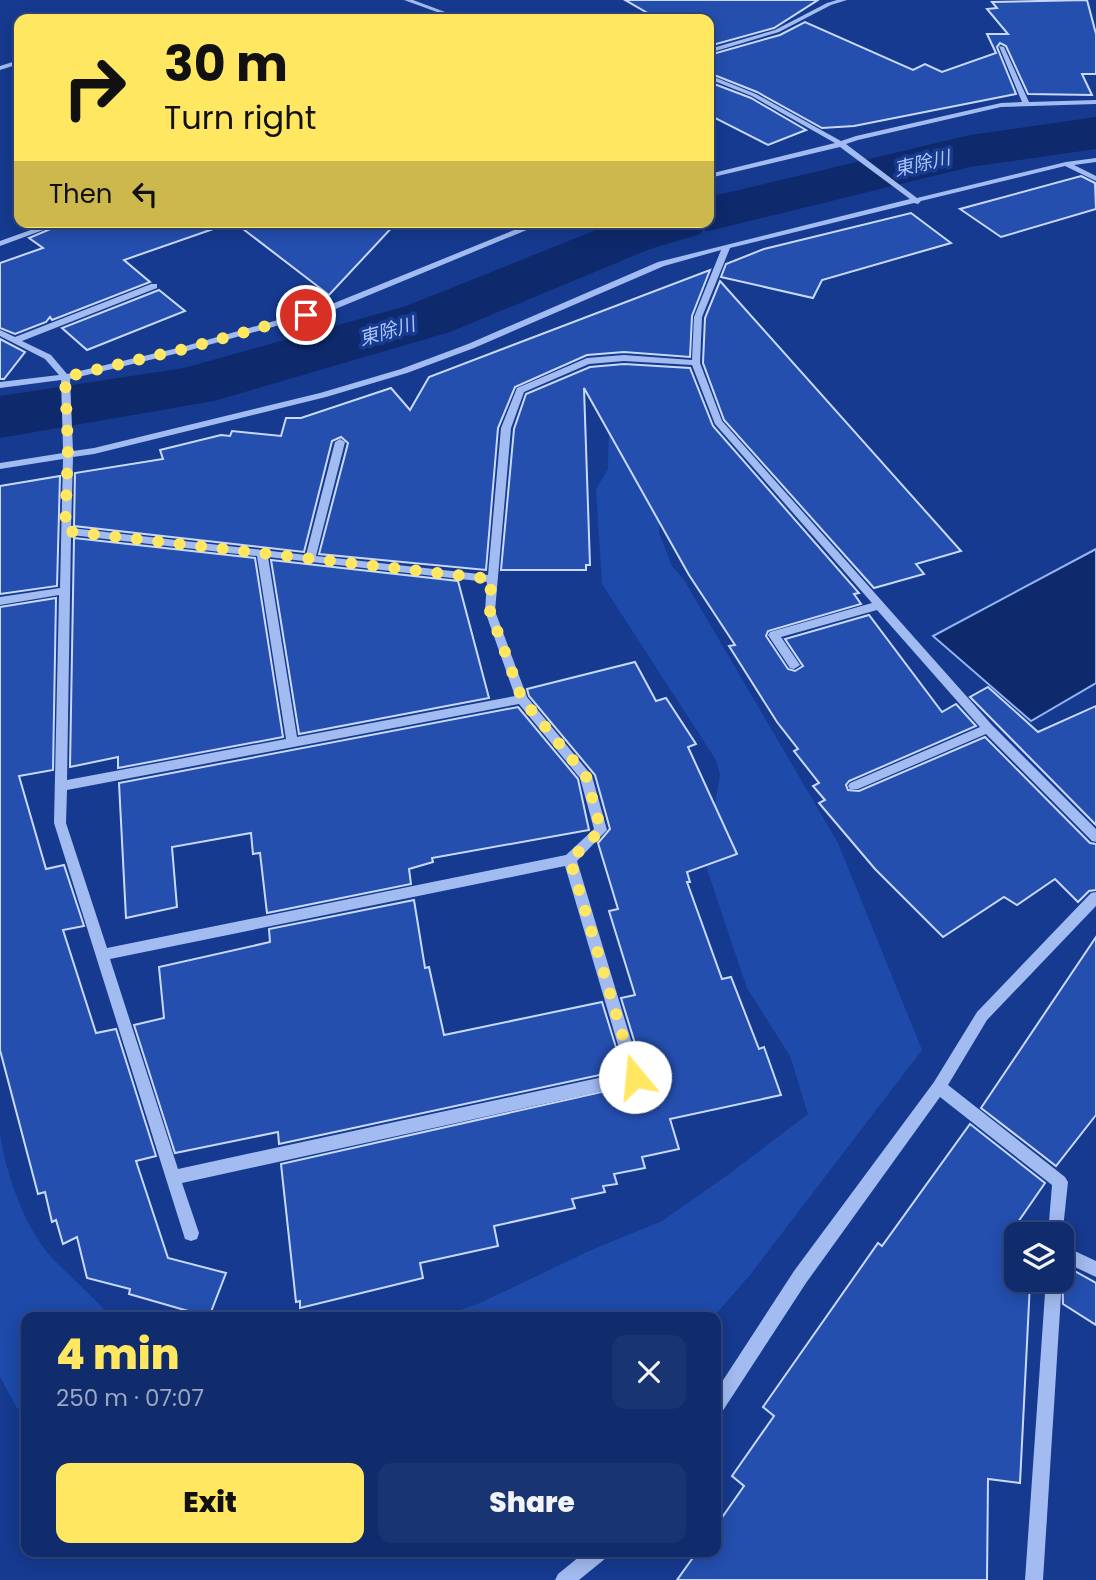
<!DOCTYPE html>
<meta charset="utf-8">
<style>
:root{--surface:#102c6c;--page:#193472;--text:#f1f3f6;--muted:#9ca7c2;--line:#30487f;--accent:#ffe761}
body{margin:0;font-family:Poppins,"Noto Sans JP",sans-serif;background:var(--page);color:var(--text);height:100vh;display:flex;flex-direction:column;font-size:26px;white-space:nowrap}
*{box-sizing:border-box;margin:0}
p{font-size:23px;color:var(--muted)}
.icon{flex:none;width:38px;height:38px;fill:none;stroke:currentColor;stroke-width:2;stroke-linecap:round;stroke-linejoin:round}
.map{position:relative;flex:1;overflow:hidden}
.sheet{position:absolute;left:21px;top:1312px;width:700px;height:245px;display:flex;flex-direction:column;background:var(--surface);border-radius:14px;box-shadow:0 4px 18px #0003,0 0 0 2px var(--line)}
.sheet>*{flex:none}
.guide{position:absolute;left:14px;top:14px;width:700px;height:214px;border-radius:14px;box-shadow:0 4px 18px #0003,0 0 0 2px var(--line);background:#ffe761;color:#111;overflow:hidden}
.controls{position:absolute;left:1004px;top:1222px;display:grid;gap:14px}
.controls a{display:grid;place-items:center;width:70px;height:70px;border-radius:14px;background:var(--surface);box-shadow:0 4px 18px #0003,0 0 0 2px var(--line);font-size:35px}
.pin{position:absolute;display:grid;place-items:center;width:60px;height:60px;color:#fff;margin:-30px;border:4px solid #fff;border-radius:50%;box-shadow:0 2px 7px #0007}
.me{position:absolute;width:77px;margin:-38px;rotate:343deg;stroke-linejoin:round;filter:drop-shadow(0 0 5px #0008)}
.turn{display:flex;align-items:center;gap:24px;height:147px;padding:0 35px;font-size:32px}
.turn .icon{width:91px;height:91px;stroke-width:2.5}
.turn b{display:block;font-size:49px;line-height:60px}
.then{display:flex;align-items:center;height:66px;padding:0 35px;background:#0003;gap:14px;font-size:26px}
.round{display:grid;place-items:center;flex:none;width:74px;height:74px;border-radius:14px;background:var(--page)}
.headline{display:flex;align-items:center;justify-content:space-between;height:119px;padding:0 35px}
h1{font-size:42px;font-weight:800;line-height:52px;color:var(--accent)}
.button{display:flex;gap:14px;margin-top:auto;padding:14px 35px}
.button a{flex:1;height:80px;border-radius:14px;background:var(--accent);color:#111;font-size:28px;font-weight:800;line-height:80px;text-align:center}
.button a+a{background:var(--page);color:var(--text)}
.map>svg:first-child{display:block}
.green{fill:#1e4aaa}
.water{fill:#0e2a6d;stroke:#94b4f3;stroke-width:2}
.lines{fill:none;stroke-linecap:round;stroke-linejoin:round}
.river{fill:#0e2a6d;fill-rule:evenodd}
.building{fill:#244faf;stroke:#c9d9fb;stroke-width:2}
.minor{fill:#a2bbf0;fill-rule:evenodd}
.route{stroke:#ffe761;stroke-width:12;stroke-dasharray:0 21.6}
.labels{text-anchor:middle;stroke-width:7;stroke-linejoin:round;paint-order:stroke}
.far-water-label{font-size:19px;font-style:italic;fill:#aec6f7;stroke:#163a90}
</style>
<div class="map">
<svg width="1096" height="1580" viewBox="0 0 1096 1580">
<rect width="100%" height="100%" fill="#163a90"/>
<!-- green -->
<g class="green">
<path d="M610 377 660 469 659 533 672 566 684 580 838 843 922 1050 750 1275 715 1315 706 1318H438L480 1303 589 1251 662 1221 729 1174 808 1114 790 1056 747 988 705 863 720 775 716 760 602 584 596 489 608 469Z"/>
<path d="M0 1134C6 1175 26 1232 55 1261 74 1280 94 1298 112 1318H26V1413L17 1408 0 1377Z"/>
</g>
<!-- water -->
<path class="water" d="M1096 549V683L1031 721 933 636Z"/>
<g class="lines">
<!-- river -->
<path class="river" d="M1096 117V149L970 167 709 231 703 230 700 234 650 249 450 332 214 401 0 438V396L184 368 406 306 616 222H709V197L970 135Z"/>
</g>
<!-- building -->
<g class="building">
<path d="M625 0H818L774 28 709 46V19H658Z"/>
<path d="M1087 0 1096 34V74H1082L1092 95 1028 94 1006 46 1000 43 997 47 1016 94 854 126 822 128 757 92 709 73V55L780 35 805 22 913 70 925 64 942 72 996 53 987 34H1008L987 9 997 8 992 2Z"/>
<path d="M709 82 751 98 806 130 768 145 709 115Z"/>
<path d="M1081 176 1095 183 1096 209 1001 237 960 209Z"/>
<path d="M911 213 951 243 822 280 813 298 721 277 726 264 764 249Z"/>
<path d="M67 222H215L216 228 124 260 150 282 52 320 50 317 46 322 15 334 0 328V263L43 248 29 238Z"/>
<path d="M234 222H397L329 295Z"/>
<path d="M710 270 692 316 690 357 624 352 587 355 515 387 498 428 486 570 319 554 348 443 341 437 332 441 304 552 74 526 75 473 163 459 160 450 221 435 230 436 232 431 281 436 286 418H301L391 388 410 410 429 377Z"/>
<path d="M720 281 961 551 916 564 924 574 874 588 724 420 703 363 705 318Z"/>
<path d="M159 290 185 311 87 350 62 328Z"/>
<path d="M0 339 25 352 4 379H0Z"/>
<path d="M624 364 690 368 713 426 859 593 854 594 861 604 768 631 766 636 788 669 795 671 803 666 785 639 869 615 942 712 956 704 976 726 849 781 846 785 848 790 859 791 985 737 1090 843 1096 844V890L1089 891 1078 902 1055 879 1017 905 1004 897 943 937 875 869 819 803 825 800 813 786 819 783 794 751 798 749 777 722 729 646 735 645 689 575 584 388 590 565H586V570H501L514 429 526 394 590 367Z"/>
<path d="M60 476 57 586 0 594V486Z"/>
<path d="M74 538 255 558 283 737 118 768V757L70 767Z"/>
<path d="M271 560 458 581 489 698 299 734Z"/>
<path d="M56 598 53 770 19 776 46 869 64 865 84 926 63 930 96 1033 116 1029 156 1156 136 1161 168 1258 226 1273 209 1317 129 1294 130 1289 87 1278 77 1237 63 1244 56 1220 52 1222 45 1192 38 1194 0 1050V607Z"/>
<path d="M635 662 656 701 666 698 696 744 688 747 737 854 687 872 690 882H687L722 979 731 977 759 1049 764 1047 781 1095 670 1119 679 1149 642 1157 645 1168 614 1174 617 1184 603 1186 605 1192 572 1199 575 1208 494 1226 498 1246 420 1263 423 1278 300 1308V1301L296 1302 281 1164 642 1083 645 1076 621 998 635 995 609 911 618 909 598 843 610 829 595 775 529 696 527 689Z"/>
<path d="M988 687 1038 732 1096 706V825L970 697Z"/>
<path d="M518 707 578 779 589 830 432 858 433 862 409 869 411 884 267 913 260 853 253 854 251 833 172 847 177 907 126 918 119 783Z"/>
<path d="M414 900 425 968 429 967 444 1035 602 1002 623 1070 279 1144 278 1132 175 1153 134 1025 164 1018 159 967 270 942 269 929Z"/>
<path d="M1096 937V1115L1056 1166 981 1108Z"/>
<path d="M970 1124 1045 1183 1016 1225 1028 1234H1017V1279H1043V1291L1030 1283 1020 1483 988 1479 987 1580H677L697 1552H716V1526L744 1486 732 1476 774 1416 763 1407 878 1243 882 1246Z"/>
<path d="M1062 1264 1096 1283V1325L1063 1304Z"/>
</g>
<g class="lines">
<!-- minor -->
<g class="minor">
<path d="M404 0H413L464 19H456Z"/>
<path d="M837 0H847L831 5 779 32 709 53V49L775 30 827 3Z"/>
<path d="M999 46 1004 47 1029 102 1096 100V104L1001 107 858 140 846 144 917 198 1066 162 1096 158V162L1074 165 1096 176V181L1065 166 921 201 918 204 914 203 730 248 702 317 700 363 722 421 992 725 1096 829V842L1092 841 986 734 858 789H850L848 786 850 783 980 727 877 610 781 637 800 665 794 669 790 668 768 635 770 632 872 603 715 424 692 365 624 361 589 364 524 392 511 428 495 611 527 697 592 776 607 830 577 861 642 1077 640 1082 635 1084 182 1183 199 1233 197 1239 191 1241 185 1239 54 823 59 595 0 605V597L60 588 63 459 0 469V463L63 453V448L61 380 0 388V382L59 375 45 359 0 336V330L15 337 151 284H157V288L22 341 51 355 67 374 182 347 327 306 534 222H546L333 310 187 351 70 379 73 451 94 448 320 393 401 369 468 344 658 262 910 199 840 147 709 178V174L835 143 752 96 709 79V75L756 94 841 141 856 136 1001 103 1022 102ZM721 250 694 317 692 360 624 355 587 358 517 388 501 428 488 575 316 556 345 442 340 439 335 442 306 555 71 528 73 457 94 454 326 397 407 373 474 348 664 266ZM71 535 257 556 286 739 67 780ZM268 557 487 582 485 611 515 696 297 737ZM519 704 580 778 594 829 566 855 107 948 66 823 67 790ZM565 866 626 1072 178 1169 110 959Z"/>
<path d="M19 60V64L0 70V66Z"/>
<path d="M53 222H65L0 246V241Z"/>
<path d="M1096 892V906L987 1020 948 1085 1065 1177 1068 1182 1062 1238V1234H1048L1052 1185 940 1097 806 1283 722 1412 716 1414V1391L794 1271 934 1082 977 1012 1091 893Z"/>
<path d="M1062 1245 1096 1261V1277L1062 1261Z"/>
<path d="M1046 1279H1062L1043 1580H1025Z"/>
<path d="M585 1552H609L606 1558 579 1580H555L558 1574Z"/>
</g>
</g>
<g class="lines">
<!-- route -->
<path class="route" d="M306 315 184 349 65 377 68 448 65 531 491 579 490 611 522 699 586 776 601 830 570 860 635 1077"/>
</g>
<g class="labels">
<!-- far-water labels -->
<g class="far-water-label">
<text transform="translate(922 163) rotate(-13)" y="7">東除川</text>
<text transform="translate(387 331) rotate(-16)" y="7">東除川</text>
</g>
</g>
</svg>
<div class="controls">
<a><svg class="icon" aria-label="layers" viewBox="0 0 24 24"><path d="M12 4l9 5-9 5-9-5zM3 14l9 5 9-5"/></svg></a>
</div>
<div class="pin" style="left:306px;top:315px;background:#d93025"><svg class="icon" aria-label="arrive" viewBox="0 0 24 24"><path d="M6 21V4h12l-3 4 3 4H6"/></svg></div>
<svg class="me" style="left:635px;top:1077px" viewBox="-20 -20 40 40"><circle r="19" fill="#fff"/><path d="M0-13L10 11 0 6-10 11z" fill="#ffe761"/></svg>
<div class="guide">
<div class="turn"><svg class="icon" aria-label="right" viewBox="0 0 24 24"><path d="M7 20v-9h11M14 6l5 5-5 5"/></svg><div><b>30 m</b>Turn right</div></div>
<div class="then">Then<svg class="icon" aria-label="left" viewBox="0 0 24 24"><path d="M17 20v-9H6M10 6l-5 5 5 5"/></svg></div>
</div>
<section class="sheet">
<div class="headline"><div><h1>4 min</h1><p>250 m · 07:07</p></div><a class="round"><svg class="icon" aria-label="close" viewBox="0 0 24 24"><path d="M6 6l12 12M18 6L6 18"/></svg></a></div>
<div class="button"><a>Exit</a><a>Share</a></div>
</section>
</div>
